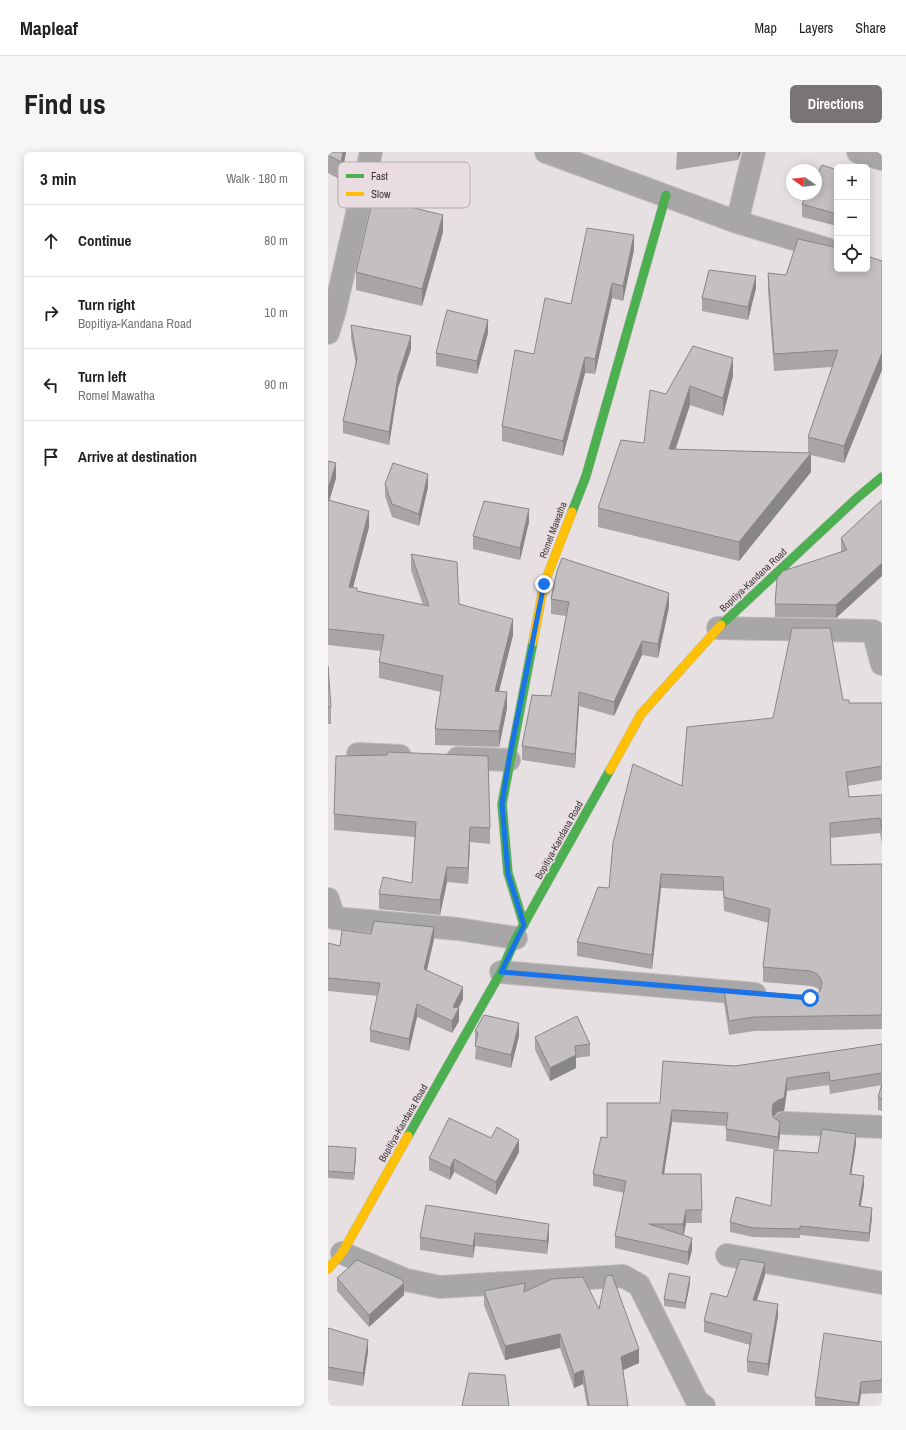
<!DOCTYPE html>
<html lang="en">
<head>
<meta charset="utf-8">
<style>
  :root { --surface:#fff; --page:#f6f6f6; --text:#222; --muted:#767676; --line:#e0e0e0; --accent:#797476 }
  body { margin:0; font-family:"Archivo Narrow",sans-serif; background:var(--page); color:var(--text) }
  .controls { position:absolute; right:12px; top:12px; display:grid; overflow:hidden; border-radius:6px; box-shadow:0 2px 10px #0003 }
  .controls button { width:36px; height:36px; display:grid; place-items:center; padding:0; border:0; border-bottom:1px solid var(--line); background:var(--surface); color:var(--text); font:20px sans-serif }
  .compass { position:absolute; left:458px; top:12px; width:36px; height:36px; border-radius:50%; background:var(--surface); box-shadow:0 2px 10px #0003; rotate:284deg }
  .stop { position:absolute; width:12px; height:12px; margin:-9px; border:3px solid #1a73e8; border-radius:50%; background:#fff }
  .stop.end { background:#1a73e8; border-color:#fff; box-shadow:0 1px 4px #0008 }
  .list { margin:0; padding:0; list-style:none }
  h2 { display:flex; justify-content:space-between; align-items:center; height:52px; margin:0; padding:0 16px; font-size:17px }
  h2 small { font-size:13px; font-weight:400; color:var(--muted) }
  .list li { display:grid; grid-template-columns:26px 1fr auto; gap:12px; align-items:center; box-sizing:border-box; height:72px; padding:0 16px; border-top:1px solid var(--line) }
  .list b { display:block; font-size:15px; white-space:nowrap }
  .list p { margin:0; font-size:13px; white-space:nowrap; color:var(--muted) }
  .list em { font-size:13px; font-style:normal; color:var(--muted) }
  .icon { flex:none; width:22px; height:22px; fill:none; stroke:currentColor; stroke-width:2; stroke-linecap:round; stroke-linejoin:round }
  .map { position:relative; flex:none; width:554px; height:1254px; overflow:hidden; border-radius:6px }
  header { display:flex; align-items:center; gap:24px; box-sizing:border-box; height:56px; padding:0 20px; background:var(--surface); border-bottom:1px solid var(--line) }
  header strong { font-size:19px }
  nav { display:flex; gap:22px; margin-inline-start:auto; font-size:14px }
  .intro { display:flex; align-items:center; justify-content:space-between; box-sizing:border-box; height:96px; padding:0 24px }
  h1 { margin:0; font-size:28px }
  .button { padding:10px 18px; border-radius:6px; background:var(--accent); color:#fff; font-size:14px; font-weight:700 }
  main { display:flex; gap:24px; padding:0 24px }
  aside { flex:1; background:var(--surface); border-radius:6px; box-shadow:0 2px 10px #0003 }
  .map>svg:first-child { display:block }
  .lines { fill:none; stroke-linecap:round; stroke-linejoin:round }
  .street-casing { stroke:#c0bcbd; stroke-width:24 }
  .fast-casing { stroke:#c0bcbd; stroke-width:10 }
  .slow-casing { stroke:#c0bcbd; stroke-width:10 }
  .street { stroke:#a8a6a6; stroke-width:22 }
  .fast { stroke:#4caf50; stroke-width:9 }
  .slow { stroke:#ffc107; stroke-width:9 }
  .wall { fill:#a9a5a6 }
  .shaded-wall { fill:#898687 }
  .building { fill:#c4c0c1; stroke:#898687 }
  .route { stroke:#1a73e8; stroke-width:5 }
  .labels { text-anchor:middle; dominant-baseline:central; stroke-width:3; stroke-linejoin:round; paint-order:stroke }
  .street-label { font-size:10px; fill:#3f3a3c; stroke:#e9dde1 }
  .key { fill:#e9dde1; stroke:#b6acb0; stroke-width:1 }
  .key-label { font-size:11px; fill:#3f3a3c }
</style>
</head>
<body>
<header>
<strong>Mapleaf</strong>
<nav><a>Map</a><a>Layers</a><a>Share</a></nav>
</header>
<div class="intro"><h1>Find us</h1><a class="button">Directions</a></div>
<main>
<aside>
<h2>3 min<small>Walk · 180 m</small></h2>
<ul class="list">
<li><svg class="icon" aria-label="ahead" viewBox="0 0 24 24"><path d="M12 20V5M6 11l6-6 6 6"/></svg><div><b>Continue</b></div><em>80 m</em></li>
<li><svg class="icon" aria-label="right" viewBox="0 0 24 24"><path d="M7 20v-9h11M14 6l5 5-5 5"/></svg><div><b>Turn right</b><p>Bopitiya-Kandana Road</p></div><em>10 m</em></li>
<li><svg class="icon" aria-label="left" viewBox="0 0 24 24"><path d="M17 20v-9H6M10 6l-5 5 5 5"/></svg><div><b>Turn left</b><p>Romel Mawatha</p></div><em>90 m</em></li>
<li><svg class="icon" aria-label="arrive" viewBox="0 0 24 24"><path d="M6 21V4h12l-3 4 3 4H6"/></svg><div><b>Arrive at destination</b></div></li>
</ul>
</aside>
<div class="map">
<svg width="554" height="1254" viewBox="0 0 554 1254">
  <rect width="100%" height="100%" fill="#e6e0e2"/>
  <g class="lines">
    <g class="street-casing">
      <path id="street" d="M218 0 409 70 509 100
        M530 0 554 7
        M409 70 426 0
        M0 181 7 158 43 0
        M390 476 545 479 554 512
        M30 602 72 604
        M130 606 181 608
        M0 747 6 766 130 777 188 786
        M173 820 427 842
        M456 971 554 975
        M14 1101 78 1128 112 1135 295 1124 311 1133 369 1249 376 1254
        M399 1103 554 1131"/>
    </g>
    <g class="fast-casing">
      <path id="fast" d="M244 360 258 324 338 43
        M393 473 529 346 554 325
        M196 773 180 721 174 652 205 490
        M80 984 173 820 188 786 282 618"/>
    </g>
    <g class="slow-casing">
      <path id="slow" d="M205 490 216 432 244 360
        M282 618 313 562 393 473
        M0 1117 14 1101 80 984"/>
    </g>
    <use href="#street" class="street"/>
    <use href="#fast" class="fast"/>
    <use href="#slow" class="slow"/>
  </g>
  <path class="wall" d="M0 0H18L13 28 0 21Z
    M349 0H413L410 8 348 18Z
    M509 18V74L474 65V52Z
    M115 80 94 154 28 138V120Z
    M306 98 295 149 284 146 267 222 257 221 235 304 174 289V274L243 152Z
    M554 109V218L516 311 483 303V320L411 409 270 375V356L316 291 338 242 365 194 405 224 395 264 362 253 348 297 480 301V285L504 215 446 219 440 138V121L458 123Z
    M428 136 420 168 374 159V146Z
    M23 173 83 197 70 236 61 293 15 281V269L28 213 23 186Z
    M160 181 149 222 108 214V201Z
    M0 309 8 326 1 349 41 375 25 435 29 439 95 453 83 418V402L131 452 185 483 171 539 179 556 171 595 107 593V577L113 540 51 526V510L53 499 0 493Z
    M57 332 100 335 91 374 64 365 57 344Z
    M554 348V424L508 466 447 465V452L513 400V386Z
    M201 370 192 408 145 397V384Z
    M223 447 341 455 330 506 314 503 286 564 251 554 247 616 194 608V594L223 544 238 464 223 462Z
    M0 514 3 555V572H0Z
    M515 548 521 551H554V628L520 634 521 645 554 643V692L552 681 502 686 503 713 554 712V877L426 879 401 883 396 851V837L481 844 487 843 492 839 489 836 483 834 435 830V815L441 771 396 759 395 739 333 736 324 817 249 804V790L281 736 354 634 445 566Z
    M6 662 162 676V692L142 690 140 732 119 730 112 763 51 757V742L84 731 87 685 6 678Z
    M43 782 106 787 99 818 135 847 130 856 131 869 124 881 89 865 81 899 42 890V878L50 844 0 839V791L12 794Z
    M147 879 191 884 183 916 147 907 148 892H147Z
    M207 885 262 892V904L248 906V916L222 929 207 898Z
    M554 892V959L550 958V945L554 933 502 942 501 933 459 939 456 959 450 960 445 965 452 983 450 998 398 989V974L344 970 336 1022H373L374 1071H358L356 1083 364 1098 360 1113 287 1096V1084L296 1041 265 1034V1022L279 986 332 951 407 914Z
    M528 992 523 1022 536 1033 533 1054 544 1065 541 1090 472 1083V1086L425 1085 402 1080V1070L443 1054 490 1001Z
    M0 994 28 1003 26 1028 0 1026Z
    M191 1000 168 1043 126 1020 122 1028 101 1018V1006Z
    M98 1053 221 1085 219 1102 147 1094 145 1106 92 1098V1085Z
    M437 1123 429 1149 450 1164 440 1224 419 1220V1209L422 1193 376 1180V1169L399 1145Z
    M9 1126 76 1143 41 1175 9 1139Z
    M362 1131 357 1157 336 1154V1147Z
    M156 1139 197 1140 271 1157 311 1211 295 1218 300 1254H259L255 1232 246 1236 232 1196 177 1208 156 1153Z
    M0 1176 40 1200 35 1234 0 1228Z
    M554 1190V1241L533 1242 531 1254H487V1245Z"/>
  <path class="shaded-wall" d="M15 0H18L13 28V10Z
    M410 0H413L410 8Z
    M115 63V80L94 154V137Z
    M306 83V98L295 149V134Z
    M428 124V136L420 168V155Z
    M284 131V146L267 222V207Z
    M160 168V181L149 222V209Z
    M83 184V197L70 236 61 293V280L70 224Z
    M554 201V218L516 311V294Z
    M257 205V221L235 304V289Z
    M405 206V224L395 264V246Z
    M362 234V253L341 315V297Z
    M483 301V320L411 409V390Z
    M8 311V326L0 353V337Z
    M100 322V335L91 374V362Z
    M201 357V370L192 408V396Z
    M41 359V375L21 451V435Z
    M554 411V424L508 466V453Z
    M341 441V455L330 506V492Z
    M185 467V483L167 555V539Z
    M314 489V503L286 564V550Z
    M179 540V556L171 595V579Z
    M251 540V554L247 616V602Z
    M142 675V690L140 732V716Z
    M119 715V730L112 763V748Z
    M333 722V736L324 817V803Z
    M106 775V787L96 830V817Z
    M135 835V847L128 861 131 856V869L124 881V869L125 855Z
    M89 852V865L81 899V887Z
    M191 871V884L183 916V903Z
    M248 903V916L222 929V916Z
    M459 926V939L456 959 450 960 445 965 444 958 445 952Z
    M344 958V970L334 1035V1022Z
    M452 970V983L450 998V985Z
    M528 982V992L522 1031V1022Z
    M191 988V1000L168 1043V1030Z
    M28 996V1003L26 1028V1021Z
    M126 1007V1020L122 1028V1016Z
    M536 1024V1033L531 1064V1054Z
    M544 1056V1065L541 1090V1081Z
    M358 1058V1071L355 1085V1072Z
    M221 1072V1085L219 1102V1089Z
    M147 1081V1094L145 1106V1094Z
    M364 1086V1098L360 1113V1100Z
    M437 1111V1123L425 1159V1148Z
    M362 1125V1131L357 1157V1151Z
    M76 1131V1143L41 1175V1163Z
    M450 1152V1164L440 1224V1212Z
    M232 1182V1196L177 1208V1194Z
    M40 1188V1200L35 1234V1221Z
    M311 1197V1211L293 1219V1205Z
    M255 1218V1232L246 1236V1222Z
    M533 1230V1242L531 1254H530Z"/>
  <path class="building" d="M0 0H15L13 10 0 3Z
    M494 13 509 18V62L474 52 479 42H488V25Z
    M45 46 115 63 94 137 28 120Z
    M259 76 306 83 295 134 284 131 267 207 257 205 235 289 174 274 187 198 206 202 217 146 243 152Z
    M470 87 506 95H509V117H539V104L554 109V201L516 294 480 285 510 198 446 202 440 121 458 123Z
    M381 118 428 124 420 155 374 146Z
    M119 158 160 168 149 209 108 201Z
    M23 173 83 184 70 224 61 280 15 269 29 207Z
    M365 194 405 206 395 246 362 234 341 297 483 301 411 390 270 356 293 288 316 291 322 238 338 242Z
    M0 309 8 311 0 337Z
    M65 311 100 322 91 362 64 352 57 332Z
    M0 348 41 359 21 435 29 436V439L101 454 83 402 129 410 131 452 185 467 167 539 179 540 171 579 107 577 115 524 51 510 56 483 0 477Z
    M554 348V411L508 453 447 452 449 426 455 419 519 398 513 386Z
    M156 349 201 357 192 396 145 384Z
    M234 406 341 441 330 492 314 489 286 550 251 540 247 602 194 594 204 543 223 544 241 450 223 447 229 419Z
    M464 476H502L515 548H521V551H554V614L518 620 521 645 554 643V678L552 666 502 671 503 713 554 712V863L426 865 401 869 396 837 481 844 487 843 492 839 494 832 493 827 489 822 483 819 435 815 442 757 396 745 395 725 333 722 324 803 249 790 270 735 281 736 285 691 305 612 354 634 359 575 445 566Z
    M0 514 3 555H0Z
    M60 600 160 604 162 676 142 675 140 716 119 715 112 748 51 742 55 725 84 731 88 670 6 662 8 604 59 603Z
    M46 769 106 775 96 817 135 835 125 855 131 856 124 869 89 852 81 887 42 878 52 831 0 826V791L12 794 14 778 43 782Z
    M156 863 191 871 183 903 147 894 150 881 147 879Z
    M249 864 262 892 247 894 248 903 222 916 207 885Z
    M554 892V921L502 929 501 920 459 926 456 946 450 948 445 952 444 958 445 965 452 970 450 985 398 977 400 961 344 958 334 1022H373L374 1058H358L355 1072H321L364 1086 360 1100 287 1084 298 1029 265 1022 273 985 279 986V951H332L335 909 407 914Z
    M554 932V947L550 945Z
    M121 966 163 986 169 975 191 988 168 1030 126 1007 122 1016 101 1006Z
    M494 977 528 982 522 1022 536 1024 531 1054 544 1056 541 1081 472 1074V1077L425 1076 402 1070 408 1045 443 1054 446 998 490 1001Z
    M0 994 28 996 26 1021 0 1019Z
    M98 1053 221 1072 219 1089 147 1081 145 1094 92 1085Z
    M412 1107 437 1111 425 1148 450 1152 440 1212 419 1209 424 1182 376 1169 383 1141 399 1145Z
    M29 1108 73 1127 76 1131 41 1163 9 1126Z
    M341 1121 362 1125 357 1151 336 1147Z
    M284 1123 311 1197 293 1205 300 1254H261L255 1218 246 1222 232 1182 177 1194 156 1139 197 1131 196 1140 224 1127 255 1125 271 1157 278 1124Z
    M0 1176 40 1188 35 1221 0 1215Z
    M496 1181 554 1190V1228L533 1230 530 1251 487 1245Z
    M141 1221 177 1223 181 1254H134Z"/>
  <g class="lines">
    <path class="route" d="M216 432 181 608 174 652 180 722 196 773 173 820 482 846"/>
  </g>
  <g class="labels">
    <g class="street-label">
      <text transform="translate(225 378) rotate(-69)">Romel Mawatha</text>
      <text transform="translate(425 428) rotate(-43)">Bopitiya-Kandana Road</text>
      <text transform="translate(231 688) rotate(-61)">Bopitiya-Kandana Road</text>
      <text transform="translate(75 971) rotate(-60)">Bopitiya-Kandana Road</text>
    </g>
  </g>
  <rect x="10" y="10" width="132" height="46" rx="6" class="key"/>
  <rect x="18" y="22" width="18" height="4" fill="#4caf50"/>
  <rect x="18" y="40" width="18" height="4" fill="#ffc107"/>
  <g class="key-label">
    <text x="43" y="28">Fast</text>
    <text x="43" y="46">Slow</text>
  </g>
</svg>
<div class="controls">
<button>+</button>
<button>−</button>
<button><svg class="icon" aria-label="locate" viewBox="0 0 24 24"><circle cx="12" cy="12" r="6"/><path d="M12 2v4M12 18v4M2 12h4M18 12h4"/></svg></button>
</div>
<svg class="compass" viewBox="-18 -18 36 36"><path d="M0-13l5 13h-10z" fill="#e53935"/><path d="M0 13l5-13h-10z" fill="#767676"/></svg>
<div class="stop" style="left:482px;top:846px"></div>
<div class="stop end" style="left:216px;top:432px"></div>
</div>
</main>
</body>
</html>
